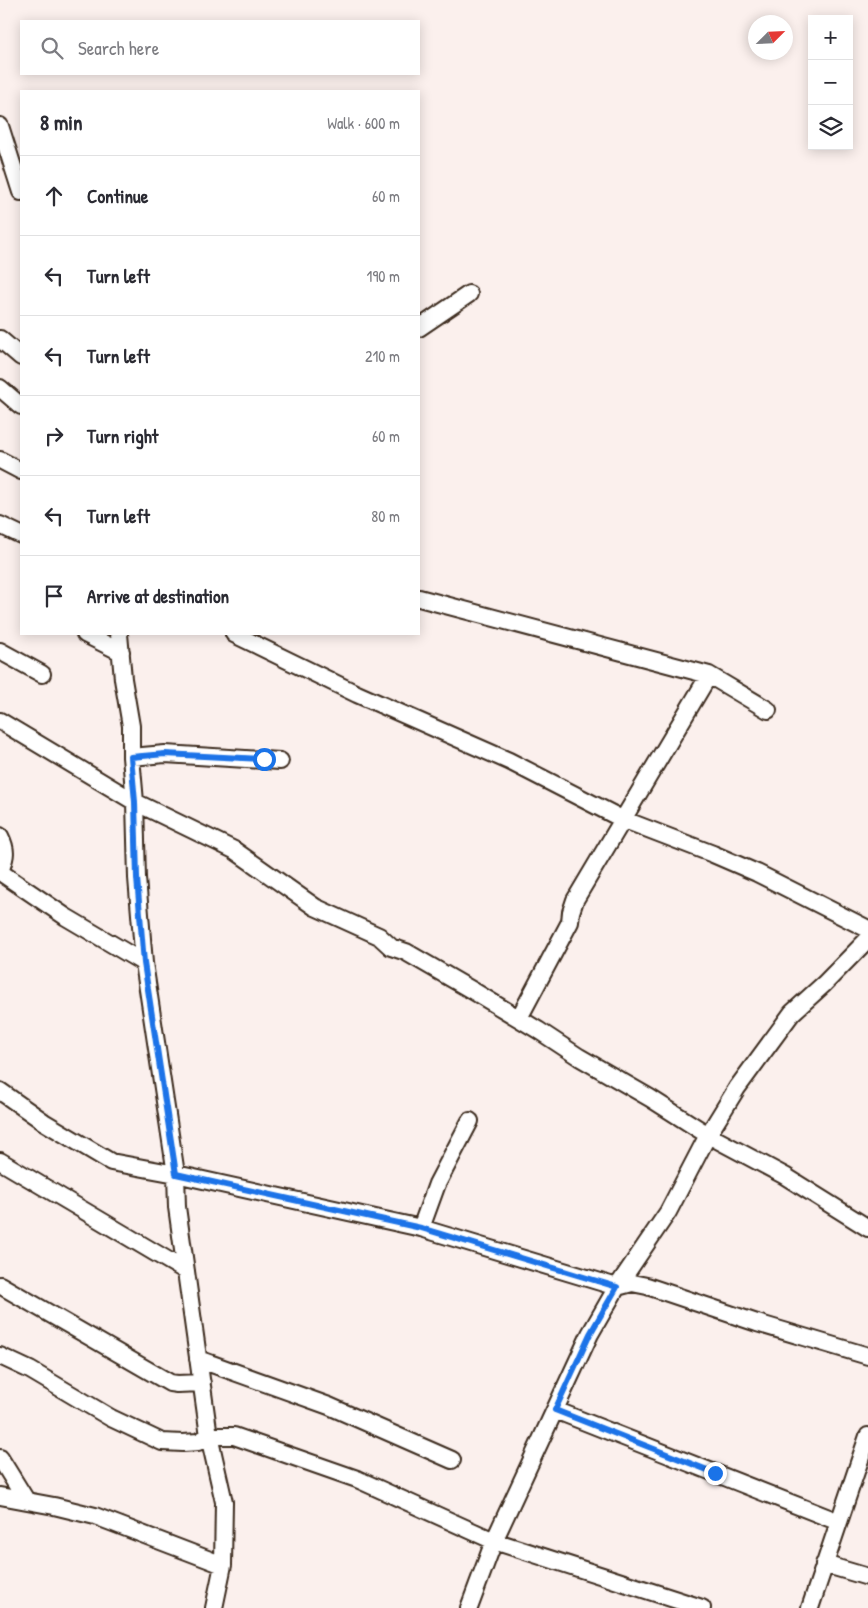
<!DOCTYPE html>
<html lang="en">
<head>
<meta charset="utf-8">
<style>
  :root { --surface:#fff; --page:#f7f7f7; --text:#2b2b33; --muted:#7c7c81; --line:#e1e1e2 }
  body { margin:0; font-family:"Patrick Hand",sans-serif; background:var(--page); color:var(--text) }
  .controls { position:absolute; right:15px; top:15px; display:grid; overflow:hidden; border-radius:0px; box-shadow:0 2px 12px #0003 }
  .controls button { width:45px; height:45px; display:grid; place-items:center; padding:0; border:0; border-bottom:1px solid var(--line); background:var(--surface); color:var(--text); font:25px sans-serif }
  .compass { position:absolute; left:748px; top:15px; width:45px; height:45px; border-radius:50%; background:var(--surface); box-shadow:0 2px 12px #0003; rotate:66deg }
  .stop { position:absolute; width:15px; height:15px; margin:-11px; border:4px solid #1a73e8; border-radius:50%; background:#fff }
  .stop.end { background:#1a73e8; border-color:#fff; box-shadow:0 1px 5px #0008 }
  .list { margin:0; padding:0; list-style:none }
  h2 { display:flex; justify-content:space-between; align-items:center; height:65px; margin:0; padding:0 20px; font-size:21px }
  h2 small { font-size:16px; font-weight:400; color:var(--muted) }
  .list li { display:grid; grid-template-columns:32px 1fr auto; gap:15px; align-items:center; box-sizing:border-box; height:80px; padding:0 20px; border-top:1px solid var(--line) }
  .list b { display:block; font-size:19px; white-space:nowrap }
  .list em { font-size:16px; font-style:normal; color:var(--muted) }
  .icon { flex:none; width:28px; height:28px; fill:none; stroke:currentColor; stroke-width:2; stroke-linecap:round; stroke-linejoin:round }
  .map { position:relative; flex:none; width:868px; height:1608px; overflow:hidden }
  .search { position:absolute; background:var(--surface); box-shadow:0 2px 12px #0003; left:20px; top:20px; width:400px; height:55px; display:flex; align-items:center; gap:12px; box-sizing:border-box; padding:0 18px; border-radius:0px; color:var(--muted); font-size:19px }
  .panel { position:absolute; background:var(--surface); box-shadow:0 2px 12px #0003; left:20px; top:90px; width:400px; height:545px; border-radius:0px }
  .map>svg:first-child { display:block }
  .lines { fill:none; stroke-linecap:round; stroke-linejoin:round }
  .minor-casing { stroke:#3b2a1e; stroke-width:20 }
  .minor { stroke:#fff; stroke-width:16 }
  .route { stroke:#1a73e8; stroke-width:6 }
</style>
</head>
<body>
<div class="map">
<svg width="868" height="1608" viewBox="0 0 868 1608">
  <rect width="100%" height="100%" fill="#fbf0ed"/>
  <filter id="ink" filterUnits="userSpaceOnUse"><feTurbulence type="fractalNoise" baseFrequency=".02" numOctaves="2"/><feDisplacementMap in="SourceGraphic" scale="10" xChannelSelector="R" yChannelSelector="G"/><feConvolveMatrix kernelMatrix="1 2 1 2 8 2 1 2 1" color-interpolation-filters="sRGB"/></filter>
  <g filter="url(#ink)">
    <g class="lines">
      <g class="minor-casing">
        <path id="minor" d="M0 126 21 192
          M419 328 469 294
          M0 339 21 357
          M0 388 21 406
          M0 460 21 471
          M0 525 21 535
          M419 598 709 675 768 710
          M85 634 121 652
          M119 634 123 679 131 726V757L135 802 137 878 144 963 176 1174 177 1207 209 1436 224 1502 223 1565 214 1608
          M234 634 357 694 509 761 622 819 713 854 757 873 868 929
          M0 651 42 674
          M0 721 135 802 234 850 315 907 379 936 391 947 406 952 475 992 538 1030 579 1057 650 1098 708 1135 785 1176 868 1228
          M131 757 165 754 280 761
          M0 836C8 852 5 857 0 872
          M0 872 66 917 144 963
          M519 1018 570 922 571 912 575 900 709 675
          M0 1091 44 1122 111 1162 176 1174 421 1228 617 1287 632 1283 647 1286 757 1323 868 1356
          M0 1161 186 1271
          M421 1228 437 1184 470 1121
          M0 1285 170 1383 177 1384 202 1383
          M0 1356 30 1370 111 1418 162 1442 183 1443 198 1442 209 1436H234L357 1479 494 1541 702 1608
          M198 1359 329 1406 452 1460
          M555 1410 839 1522
          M0 1458 26 1500
          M0 1496 54 1506 95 1516 223 1565
          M824 1564 868 1577
          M469 1608 494 1541 590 1334 617 1287 668 1212 708 1135 737 1088 792 1013 824 984 868 939
          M810 1608 868 1436"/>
      </g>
      <use href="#minor" class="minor"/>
    </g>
  </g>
  <g class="lines" filter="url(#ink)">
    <path class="route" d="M264 759 165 754 131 757 135 802 137 878 144 963 176 1174 421 1228 617 1287 590 1334 555 1410 715 1473"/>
  </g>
</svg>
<div class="controls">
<button>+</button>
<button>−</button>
<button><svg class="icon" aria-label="layers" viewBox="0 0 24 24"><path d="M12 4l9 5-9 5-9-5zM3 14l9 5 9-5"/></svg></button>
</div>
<svg class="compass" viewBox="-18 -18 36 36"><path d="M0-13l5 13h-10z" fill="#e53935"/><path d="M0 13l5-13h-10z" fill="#7c7c81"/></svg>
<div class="stop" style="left:264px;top:759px"></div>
<div class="stop end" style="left:715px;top:1473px"></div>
<div class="search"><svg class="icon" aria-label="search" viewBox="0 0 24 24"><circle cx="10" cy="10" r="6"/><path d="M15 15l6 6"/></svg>Search here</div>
<section class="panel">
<h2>8 min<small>Walk · 600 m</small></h2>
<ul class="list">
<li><svg class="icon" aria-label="ahead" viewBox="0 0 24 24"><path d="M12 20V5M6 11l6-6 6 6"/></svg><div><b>Continue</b></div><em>60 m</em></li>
<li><svg class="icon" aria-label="left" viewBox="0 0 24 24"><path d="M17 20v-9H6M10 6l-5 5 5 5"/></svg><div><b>Turn left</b></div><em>190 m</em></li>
<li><svg class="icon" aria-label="left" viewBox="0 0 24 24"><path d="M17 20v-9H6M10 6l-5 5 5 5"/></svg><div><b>Turn left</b></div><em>210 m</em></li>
<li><svg class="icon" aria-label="right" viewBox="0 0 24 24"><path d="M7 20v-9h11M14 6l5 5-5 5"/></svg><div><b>Turn right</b></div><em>60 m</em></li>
<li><svg class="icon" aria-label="left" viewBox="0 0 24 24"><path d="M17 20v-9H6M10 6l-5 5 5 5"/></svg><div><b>Turn left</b></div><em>80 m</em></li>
<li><svg class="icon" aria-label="arrive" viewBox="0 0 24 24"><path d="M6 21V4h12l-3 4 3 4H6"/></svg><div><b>Arrive at destination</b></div></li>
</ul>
</section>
</div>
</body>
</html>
